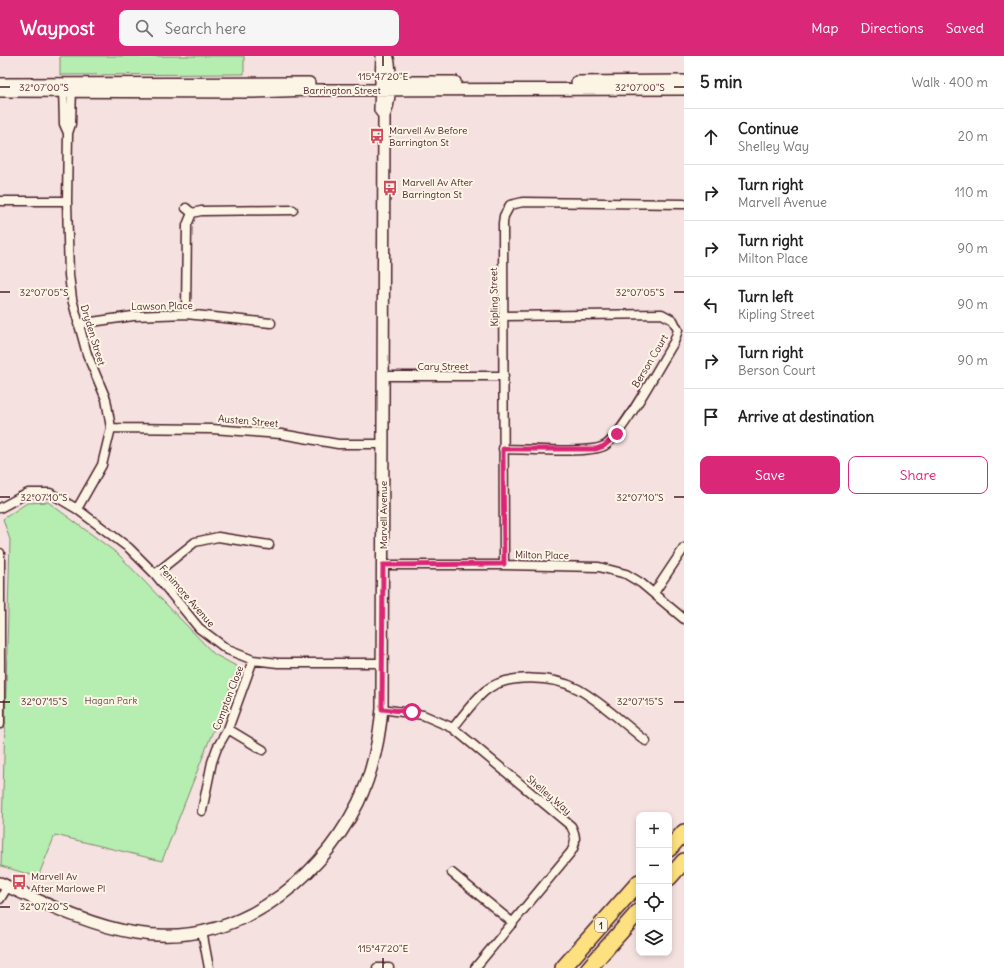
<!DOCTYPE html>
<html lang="en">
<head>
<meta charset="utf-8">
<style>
  :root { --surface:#fff; --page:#f6f6f6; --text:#222; --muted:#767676; --line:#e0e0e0; --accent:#db2777 }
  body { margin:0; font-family:Delius,sans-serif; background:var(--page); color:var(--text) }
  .controls { position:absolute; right:12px; bottom:12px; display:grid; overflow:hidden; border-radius:8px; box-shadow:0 2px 6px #0003 }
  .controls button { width:36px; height:36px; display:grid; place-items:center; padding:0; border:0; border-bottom:1px solid var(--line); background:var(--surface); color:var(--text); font:20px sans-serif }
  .stop { position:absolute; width:12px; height:12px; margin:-9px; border:3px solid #db2777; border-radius:50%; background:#fff }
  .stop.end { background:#db2777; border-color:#fff; box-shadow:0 1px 4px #0008 }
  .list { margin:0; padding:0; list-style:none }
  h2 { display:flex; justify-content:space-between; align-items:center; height:52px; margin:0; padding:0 16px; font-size:17px }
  h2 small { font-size:13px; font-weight:400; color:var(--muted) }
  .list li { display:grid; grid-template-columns:26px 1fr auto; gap:12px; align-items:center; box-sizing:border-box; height:56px; padding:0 16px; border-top:1px solid var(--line) }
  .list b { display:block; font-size:15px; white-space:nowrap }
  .list p { margin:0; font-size:13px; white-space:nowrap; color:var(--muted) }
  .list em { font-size:13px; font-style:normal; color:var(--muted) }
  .actions { display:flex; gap:8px; padding:12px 16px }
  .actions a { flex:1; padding:9px 0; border:1px solid var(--accent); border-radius:8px; text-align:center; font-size:14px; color:var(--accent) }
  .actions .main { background:var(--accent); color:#fff }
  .icon { flex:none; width:22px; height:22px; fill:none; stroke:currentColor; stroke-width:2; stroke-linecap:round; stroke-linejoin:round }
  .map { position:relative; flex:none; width:684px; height:912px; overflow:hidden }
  header { display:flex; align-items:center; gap:24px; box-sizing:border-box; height:56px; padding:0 20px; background:var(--accent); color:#fff }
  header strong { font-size:19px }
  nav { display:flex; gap:22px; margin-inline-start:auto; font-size:14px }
  .search { width:280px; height:36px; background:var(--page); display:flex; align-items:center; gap:10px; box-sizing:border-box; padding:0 14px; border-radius:8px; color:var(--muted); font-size:15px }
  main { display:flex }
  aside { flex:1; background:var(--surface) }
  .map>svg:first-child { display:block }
  .green { fill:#b6edb0; stroke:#80866e }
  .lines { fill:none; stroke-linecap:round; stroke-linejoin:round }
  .street-casing { stroke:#4a1f2b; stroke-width:11 }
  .secondary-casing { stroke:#4a1f2b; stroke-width:14 }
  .highway-casing { stroke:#4a1f2b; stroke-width:18 }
  .street { stroke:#fcf5e5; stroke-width:8 }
  .secondary { stroke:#fcf5e5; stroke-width:11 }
  .highway { stroke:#fde080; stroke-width:15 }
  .route { stroke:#db2777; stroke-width:5 }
  .ticks { fill:none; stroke:#4a1f2b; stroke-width:1.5 }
  .labels { text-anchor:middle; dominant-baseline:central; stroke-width:4; stroke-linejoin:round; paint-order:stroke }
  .shield { fill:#fcf5e5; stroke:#7f5f63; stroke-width:1 }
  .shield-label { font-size:9px; font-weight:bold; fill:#4a1f2b }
  .street-label { font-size:10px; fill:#4a1f2b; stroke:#fcf5e5 }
  .poi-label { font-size:10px; fill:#4a1f2b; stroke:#fcf5e5; text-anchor:start }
  .park-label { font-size:10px; fill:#65524c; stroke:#fcf5e5 }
  .ticks-label { font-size:10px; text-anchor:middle; fill:#4a1f2b; stroke:#fcf5e5; stroke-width:4; stroke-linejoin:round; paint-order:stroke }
</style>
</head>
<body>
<header>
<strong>Waypost</strong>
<div class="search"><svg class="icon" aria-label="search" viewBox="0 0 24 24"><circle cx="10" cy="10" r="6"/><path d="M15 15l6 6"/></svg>Search here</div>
<nav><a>Map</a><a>Directions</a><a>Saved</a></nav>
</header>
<main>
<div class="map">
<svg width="684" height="912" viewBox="0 0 684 912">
  <rect width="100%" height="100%" fill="#f5e2e0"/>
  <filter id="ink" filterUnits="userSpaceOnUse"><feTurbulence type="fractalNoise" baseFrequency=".025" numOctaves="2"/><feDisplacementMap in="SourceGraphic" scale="8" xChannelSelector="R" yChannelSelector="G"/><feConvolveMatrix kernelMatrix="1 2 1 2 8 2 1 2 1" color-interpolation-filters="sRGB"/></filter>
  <g filter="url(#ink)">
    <path class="green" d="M60 0H244V18L60 19Z
      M48 446 118 498 214 598 238 611 162 805 55 779 38 821 1 810 10 484 3 463 27 447Z"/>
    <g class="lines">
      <g class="street-casing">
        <path id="street" d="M72 30 71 68 68 77 67 145 69 219 72 243 87 298 106 343 111 372 102 409 77 453
          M63 31 64 68 68 77
          M0 145H67
          M186 152 192 157
          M186 258 187 169 192 157 201 155 293 154
          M78 268 133 260 186 258 271 267
          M383 320H504
          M111 372 212 373 281 378 338 388H383
          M503 393C524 393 589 398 604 390 621 382 662 305 674 286L678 274 673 264 662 258 504 260
          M0 452 28 437H50L77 453 129 492 155 518 199 572 228 594 253 604 278 607H383
          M0 497V668
          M383 509H504L599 511 626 518 641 527 684 563
          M504 509 503 167 504 160 510 149 523 146 684 148
          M155 518 195 486 218 481 269 489
          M654 537 684 492
          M382 653 423 659 453 672 571 770C576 779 577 787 571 796L475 912
          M453 672C463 660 473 645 485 635 507 617 554 620 578 633 603 647 624 668 646 685
          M228 673 263 694
          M202 755 212 706 217 692 228 673 253 604
          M452 817 513 867
          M0 843 8 830
          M202 875 209 912
          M377 912H389"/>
      </g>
      <g class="secondary-casing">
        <path id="secondary" d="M382 0 380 54 384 59
          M383 26H455
          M577 26 684 25
          M0 28 309 27
          M0 35 253 36 310 34 684 33
          M0 827C42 846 90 870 136 877 232 892 316 830 358 747 372 718 379 685 382 653L384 59C390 50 392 10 387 0"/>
      </g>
      <g class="highway-casing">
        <path id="highway" d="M669 793 684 776
          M669 822 684 805
          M563 912 639 826
          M589 912 639 855"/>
      </g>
      <use href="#street" class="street"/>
      <use href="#secondary" class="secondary"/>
      <use href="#highway" class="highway"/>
    </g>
  </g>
  <g class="lines" filter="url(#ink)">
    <path class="route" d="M412 656 382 653 383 509 504 508 503 393H596L604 390 617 378"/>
  </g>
  <path class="ticks" d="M383 0V10M0 31H10M674 31H684M0 236H10M674 236H684M0 441H10M674 441H684M0 646H10M674 646H684M0 851H10M383 902V912"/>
  <defs>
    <g id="bus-bare" transform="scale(1.2)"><path d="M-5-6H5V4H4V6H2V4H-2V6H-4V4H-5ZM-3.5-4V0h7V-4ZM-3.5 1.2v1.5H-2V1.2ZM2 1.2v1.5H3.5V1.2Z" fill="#d1495b" stroke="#fcf5e5" stroke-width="2.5" paint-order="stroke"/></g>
  </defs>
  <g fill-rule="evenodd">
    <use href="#bus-bare" x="377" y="80"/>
    <use href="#bus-bare" x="390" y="132"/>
    <use href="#bus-bare" x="19" y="826"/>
  </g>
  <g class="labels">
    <rect class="shield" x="595" y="862" width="12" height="14" rx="3"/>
    <g class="shield-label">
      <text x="601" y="869">1</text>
    </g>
    <g class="street-label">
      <text x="342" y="34">Barrington Street</text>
      <text transform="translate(494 241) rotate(-91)">Kipling Street</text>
      <text transform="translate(162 250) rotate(-1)">Lawson Place</text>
      <text transform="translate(93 279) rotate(73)">Dryden Street</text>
      <text transform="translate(650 305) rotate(-59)">Berson Court</text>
      <text x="443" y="310">Cary Street</text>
      <text transform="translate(248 365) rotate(5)">Austen Street</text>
      <text transform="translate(383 459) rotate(-90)">Marvell Avenue</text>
      <text transform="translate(542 499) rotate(1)">Milton Place</text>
      <text transform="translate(187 540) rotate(49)">Fenimore Avenue</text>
      <text transform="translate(228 642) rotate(-69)">Compton Close</text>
      <text transform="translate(549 739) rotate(40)">Shelley Way</text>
    </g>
    <g class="poi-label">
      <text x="389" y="74">Marvell Av Before<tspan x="389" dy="12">Barrington St</tspan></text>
      <text x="402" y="126">Marvell Av After<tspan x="402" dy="12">Barrington St</tspan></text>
      <text x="31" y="820">Marvell Av<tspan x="31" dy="12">After Marlowe Pl</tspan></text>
    </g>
    <g class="park-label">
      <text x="111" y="644">Hagan Park</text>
    </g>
  </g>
  <g class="ticks-label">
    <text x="383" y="24">115°47'20"E</text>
    <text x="44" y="35">32°07'00"S</text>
    <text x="640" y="35">32°07'00"S</text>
    <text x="44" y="240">32°07'05"S</text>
    <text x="640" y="240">32°07'05"S</text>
    <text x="44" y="445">32°07'10"S</text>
    <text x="640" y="445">32°07'10"S</text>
    <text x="44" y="649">32°07'15"S</text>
    <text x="640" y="649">32°07'15"S</text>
    <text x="44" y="854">32°07'20"S</text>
    <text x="383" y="896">115°47'20"E</text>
  </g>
</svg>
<div class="controls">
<button>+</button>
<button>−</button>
<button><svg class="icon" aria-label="locate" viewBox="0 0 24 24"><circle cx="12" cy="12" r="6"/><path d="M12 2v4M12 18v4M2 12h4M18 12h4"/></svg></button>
<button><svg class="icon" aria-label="layers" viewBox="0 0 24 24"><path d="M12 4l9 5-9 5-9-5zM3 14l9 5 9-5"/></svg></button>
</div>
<div class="stop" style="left:412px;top:656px"></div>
<div class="stop end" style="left:617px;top:378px"></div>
</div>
<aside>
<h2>5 min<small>Walk · 400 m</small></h2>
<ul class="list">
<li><svg class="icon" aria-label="ahead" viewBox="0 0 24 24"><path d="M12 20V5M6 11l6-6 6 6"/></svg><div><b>Continue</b><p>Shelley Way</p></div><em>20 m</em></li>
<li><svg class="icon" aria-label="right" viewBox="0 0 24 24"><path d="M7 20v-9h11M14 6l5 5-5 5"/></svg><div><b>Turn right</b><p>Marvell Avenue</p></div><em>110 m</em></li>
<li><svg class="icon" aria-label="right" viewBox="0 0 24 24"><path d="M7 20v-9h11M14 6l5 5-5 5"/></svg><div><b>Turn right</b><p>Milton Place</p></div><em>90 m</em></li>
<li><svg class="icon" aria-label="left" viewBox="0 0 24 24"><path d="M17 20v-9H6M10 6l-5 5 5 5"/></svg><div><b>Turn left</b><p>Kipling Street</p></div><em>90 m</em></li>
<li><svg class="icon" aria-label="right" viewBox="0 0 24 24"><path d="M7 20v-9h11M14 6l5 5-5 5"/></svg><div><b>Turn right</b><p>Berson Court</p></div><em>90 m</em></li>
<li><svg class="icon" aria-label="arrive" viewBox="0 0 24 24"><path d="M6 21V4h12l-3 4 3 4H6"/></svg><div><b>Arrive at destination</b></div></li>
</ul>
<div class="actions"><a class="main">Save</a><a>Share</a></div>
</aside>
</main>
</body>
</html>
